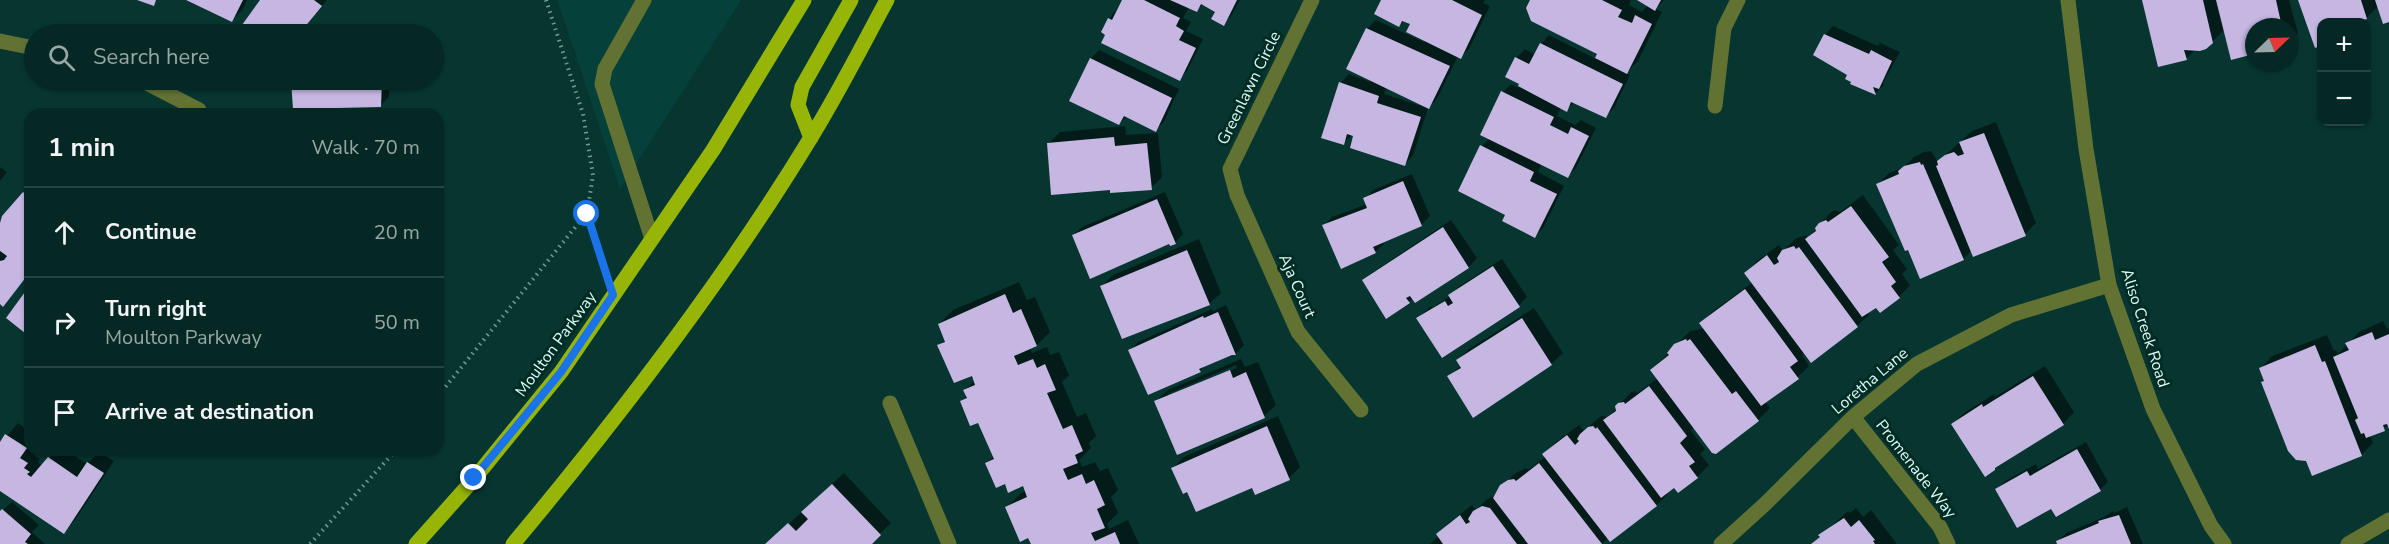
<!DOCTYPE html>
<html lang="en">
<head>
<meta charset="utf-8">
<style>
  :root { --surface:#052824; --page:#133431; --text:#f1f3f6; --muted:#97a6a6; --line:#264441 }
  body { margin:0; font-family:"Nunito Sans",sans-serif; background:var(--page); color:var(--text) }
  .controls { position:absolute; right:18px; top:18px; display:grid; overflow:hidden; border-radius:12px; box-shadow:0 2px 4px #0004 }
  .controls button { width:54px; height:54px; display:grid; place-items:center; padding:0; border:0; border-bottom:2px solid var(--line); background:var(--surface); color:var(--text); font:30px sans-serif }
  .compass { position:absolute; left:2245px; top:18px; width:54px; height:54px; border-radius:50%; background:var(--surface); box-shadow:0 2px 4px #0004; rotate:67deg }
  .stop { position:absolute; width:18px; height:18px; margin:-14px; border:4px solid #1a73e8; border-radius:50%; background:#fff }
  .stop.end { background:#1a73e8; border-color:#fff; box-shadow:0 2px 6px #0008 }
  .list { margin:0; padding:0; list-style:none }
  h2 { display:flex; justify-content:space-between; align-items:center; height:78px; margin:0; padding:0 24px; font-size:26px }
  h2 small { font-size:20px; font-weight:400; color:var(--muted) }
  .list li { display:grid; grid-template-columns:39px 1fr auto; gap:18px; align-items:center; box-sizing:border-box; height:90px; padding:0 24px; border-top:2px solid var(--line) }
  .list b { display:block; font-size:22px; white-space:nowrap }
  .list p { margin:0; font-size:20px; white-space:nowrap; color:var(--muted) }
  .list em { font-size:20px; font-style:normal; color:var(--muted) }
  .icon { flex:none; width:33px; height:33px; fill:none; stroke:currentColor; stroke-width:2; stroke-linecap:round; stroke-linejoin:round }
  .map { position:relative; flex:none; width:2389px; height:544px; overflow:hidden }
  .search { position:absolute; background:var(--surface); box-shadow:0 2px 4px #0004; left:24px; top:24px; width:420px; height:66px; display:flex; align-items:center; gap:15px; box-sizing:border-box; padding:0 21px; border-radius:33px; color:var(--muted); font-size:22px }
  .panel { position:absolute; background:var(--surface); box-shadow:0 2px 4px #0004; left:24px; top:108px; width:420px; height:348px; border-radius:18px }
  .map>svg:first-child { display:block }
  .built { fill:#05413a }
  .shadow { fill:#0007; fill-rule:evenodd }
  .building { fill:#c6b7e2 }
  .lines { fill:none; stroke-linecap:round; stroke-linejoin:round }
  .path { stroke:#749a94; stroke-width:4; stroke-dasharray:1.5 4.5; stroke-linecap:butt }
  .service { stroke:#627232; stroke-width:15 }
  .minor { stroke:#627232; stroke-width:15 }
  .tertiary { stroke:#627232; stroke-width:15 }
  .primary { stroke:#96b506; stroke-width:15 }
  .route { stroke:#1a73e8; stroke-width:8 }
  .labels { text-anchor:middle; dominant-baseline:central; stroke-width:6; stroke-linejoin:round; paint-order:stroke }
  .street-label { font-size:16px; fill:#ddfaf4; stroke:#002c26 }
</style>
</head>
<body>
<div class="map">
<svg width="2389" height="544" viewBox="0 0 2389 544">
  <rect width="100%" height="100%" fill="#073630"/>
  <path class="built" d="M557 0H741L620 189 574 49Z"/>
  <path class="shadow" d="M190 0H247L243 9 232 20Z
    M264 0H327L297 34 286 28 279 34H256L244 24Z
    M1124 0H1240L1231 16 1223 24 1217 11 1203 4 1197 11 1189 7 1183 18 1191 22 1186 31 1203 39 1187 71 1179 79 1103 32 1109 19Z
    M1383 0H1485L1483 3 1490 6 1469 49 1460 57 1458 56 1437 99 1428 108 1413 156 1405 164 1355 135H1352L1343 143 1341 83 1349 74 1370 82 1371 80 1348 69 1368 28 1376 20 1424 42 1425 40 1412 24 1404 20 1399 25ZM1387 87 1425 105 1424 107 1384 94Z
    M1532 0H1631L1629 5 1642 12 1648 5 1639 0H1664L1656 9 1662 12 1638 61 1626 73 1630 75 1614 108 1606 116 1575 102 1566 110 1561 107 1557 116 1575 125 1581 120 1596 128 1576 168 1568 176 1542 163 1538 172 1564 186 1543 228 1534 236 1507 214 1482 146 1490 138 1503 92 1511 84 1519 88 1521 83 1507 76 1517 57 1525 49 1535 55 1541 44 1549 35 1596 59 1598 54Z
    M2143 0H2289L2298 33 2290 41V27H2254V52L2225 29 2212 42 2196 49 2186 59Z
    M2300 0H2389V20L2379 5 2363 22H2322Z
    M1833 26 1878 46 1880 43 1900 52 1883 83 1884 85 1876 93 1849 74 1825 35Z
    M1099 50 1179 89 1164 122 1155 130 1127 116 1119 124 1091 58Z
    M293 80H389V97L381 105 309 108 337 114H297L304 107H294Z
    M1996 122 2036 223 2025 234 1972 250 1963 259 1878 184 1889 173 1904 167 1914 157 1924 152 1931 151 1938 162 1972 131Z
    M1125 126 1126 135 1158 133 1162 177 1151 188H1111L1048 144 1060 132Z
    M0 167 7 172 0 181Z
    M1412 174 1430 216 1421 225 1382 241 1384 244 1375 252 1324 226 1332 217 1367 204 1365 199 1373 190Z
    M30 187V273L3 305 0 302V225Z
    M1165 192 1183 234 1175 243 1073 235 1082 227Z
    M1863 195 1899 245 1893 250 1907 269 1902 274 1910 285 1899 297 1876 306 1867 312 1869 315 1857 326 1805 352 1802 355 1809 366 1798 377 1764 401 1770 408 1758 420 1716 452 1694 427 1691 431 1705 449 1700 454 1709 465 1697 477 1679 491 1675 486 1666 492 1668 494 1657 505 1610 540 1608 538 1602 544H1430L1439 536 1438 534 1449 523 1472 505 1476 510 1486 500 1495 495 1514 474 1526 468 1528 470 1546 456 1544 454 1556 442 1579 425 1584 431 1601 416H1605L1607 418 1631 392 1635 391 1637 393 1658 378 1652 370 1678 343 1690 331 1704 328 1701 324 1712 312 1753 282 1746 273 1757 261 1779 245 1783 251 1795 239 1806 235 1808 238 1830 213 1835 210 1840 212Z
    M1451 220 1477 258 1469 267 1415 301 1413 298 1409 302 1364 280 1373 272Z
    M1199 239 1221 293 1209 304 1102 286 1113 275Z
    M1502 259 1527 297 1519 305 1418 318 1431 306 1432 308 1450 296 1458 287Z
    M1019 282 1027 300 1035 297 1050 332 1037 345 1030 348 1032 353 1047 347 1050 355 1059 352 1069 375 1062 382 1077 417 1086 413 1096 436 1089 443 1091 448 1079 460 1082 467 1095 462 1100 471 1108 468 1118 490 1111 497 1118 513 1107 524 1109 529 1128 520 1139 544H1032L1007 507 1020 494 1026 491 1023 484 1005 482 987 463 994 456 979 421 962 401 967 396 965 390 975 380 972 374 939 346 946 339 939 324 953 310Z
    M1226 305 1244 345 1235 354 1205 365 1200 371 1130 350 1138 342 1212 309 1213 311Z
    M1534 308 1563 353 1551 364 1449 377 1461 365 1457 360 1469 349Z
    M2383 321 2387 329 2389 328V425L2370 435 2373 443 2361 455 2265 380 2261 368 2272 356 2327 335 2334 351 2336 350 2338 354 2359 332Z
    M1241 359 1245 367 1258 362 1276 405 1264 416 1178 453 1156 401 1168 390ZM1236 365 1237 368 1168 397V394Z
    M2045 366 2074 412 2063 424 1994 469 1953 424 1964 413 1994 394 1995 397Z
    M1278 416 1300 467 1289 478 1253 486 1188 490 1173 468 1184 457Z
    M18 423 30 432V450L38 451 35 456 40 459 38 462 42 466 57 450H66L87 464 99 452 114 461 75 520 63 532 0 489V444Z
    M2086 442 2108 482 2100 490 2052 507 1997 489 2005 481 2036 464 2038 469Z
    M844 473 891 523 869 544H767Z
    M12 502 39 525 32 532 45 544H0V513Z
    M2127 507 2143 544H2059L2058 541 2066 533 2104 517 2113 511 2114 513Z
    M1856 508 1863 517 1871 510 1897 544H1812L1848 511 1850 513Z"/>
  <path class="building" d="M137 0H156L154 6Z
    M186 0H243L232 22Z
    M260 0H314L322 6 299 34H292L286 30 282 34H254L242 25Z
    M1122 0H1144L1180 18 1176 26 1184 31 1179 40 1196 48 1180 81 1101 43 1105 35 1101 32 1108 18 1112 20Z
    M1170 0H1237L1224 26 1211 19 1215 12 1201 4 1197 12Z
    M1381 0H1452L1482 15 1461 59 1406 32 1410 24 1402 21 1399 27 1374 14Z
    M1530 0H1602L1622 10 1618 17 1632 23 1635 15 1652 24 1627 74 1595 58 1597 54 1531 21 1526 8Z
    M1637 0H1661L1655 11Z
    M2142 0H2203L2213 43 2206 49 2200 51 2184 50 2187 60 2158 67Z
    M2216 0H2276L2282 27H2254V54L2231 60Z
    M2298 0H2361L2367 19 2364 20 2365 22H2322V45L2315 48Z
    M2375 0H2389V22L2383 24Z
    M1366 28 1450 66 1429 109 1346 69Z
    M1824 34 1869 54 1871 50 1892 61 1879 89 1873 87 1876 95 1850 84 1851 82 1845 79 1847 75 1813 55Z
    M1540 43 1623 84 1606 118 1571 102 1567 112 1518 86 1519 84 1505 77 1515 57 1529 64Z
    M1090 58 1172 98 1156 132 1124 116 1119 125 1069 101Z
    M291 80H382L381 107 293 109Z
    M1339 82 1379 96 1377 103 1421 117 1405 166 1350 148 1353 136 1347 134 1344 145 1321 138Z
    M1501 91 1554 117 1550 125 1568 134 1571 127 1589 136 1568 178 1480 135Z
    M1984 133 2026 236 1973 257 1936 166 1938 165 1937 161 1945 155 1954 152 1958 156 1964 154 1959 142Z
    M1114 137 1115 146 1147 143 1152 190 1110 193V190L1051 195 1047 143Z
    M1480 145 1534 172 1530 181 1557 194 1535 238 1502 221 1505 215 1458 191Z
    M1920 162 1921 165 1923 164 1964 260 1920 279 1908 250 1905 251 1876 184 1899 174 1898 171 1904 166Z
    M1403 181 1422 226 1373 247 1376 253 1341 269 1322 225 1367 208 1363 198Z
    M23 192 30 198V272L3 307 0 304V261L4 260 7 256 0 251V223L2 216Z
    M1157 199 1176 244 1170 246 1169 244 1090 279 1072 235Z
    M1851 206 1889 257 1882 262 1896 282 1891 286 1900 298 1880 313 1876 308 1862 317 1805 239 1816 231 1815 228 1819 223 1826 220 1828 222Z
    M1443 227 1469 268 1415 303 1410 296 1406 298 1410 303 1386 319 1362 280Z
    M1794 246 1796 249 1799 247 1858 327 1811 363 1744 273 1767 255 1774 265 1779 262 1777 258 1782 250Z
    M1187 250 1210 305 1122 339 1100 286Z
    M1493 266 1520 307 1442 358 1416 318 1445 301 1448 306 1453 303 1448 295Z
    M30 285V337L6 318Z
    M1745 289 1798 361 1790 367 1799 379 1761 406 1699 323Z
    M1005 294 1013 313 1021 309 1037 346 1014 356 1018 365 1033 359 1037 368 1045 364 1056 390 1047 393 1063 429 1072 425 1083 451 1075 455 1078 463 1063 469 1068 480 1082 474 1086 484 1094 480 1105 505 1097 509 1105 528 1091 533 1095 541 1115 532 1120 544H1031L1028 538 1020 542 1005 507 1027 497 1023 486 1008 493 1005 484 996 488 985 463 994 459 978 423 970 426 960 401 967 398 963 390 975 385 972 376 954 383 937 345 945 342 938 324Z
    M1218 312 1236 355H1232L1199 369 1201 372 1148 395 1128 350 1203 316 1204 318Z
    M1522 318 1552 365 1473 418 1447 376 1461 368 1456 360Z
    M2372 332 2375 340 2389 334V429L2387 424 2383 425 2385 431 2366 438 2364 433 2361 434 2355 420 2358 418 2333 357 2349 350 2345 343Z
    M1686 339 1687 341 1690 339 1732 394 1736 391 1759 421 1716 454 1712 453 1650 370 1669 355 1667 353 1674 344Z
    M2315 345 2322 362 2325 361 2362 456 2312 476 2306 461 2296 460 2288 451 2261 382 2264 381 2259 368Z
    M1230 370 1233 378 1246 372 1265 418 1177 455 1154 401Z
    M2033 376 2064 425 1995 468V470L1985 477 1951 424 1982 404 1983 407Z
    M1649 386 1687 436 1680 443 1695 462 1689 466 1698 478 1678 493 1674 488 1661 498 1603 420 1616 411 1615 406 1618 403 1624 402 1625 404Z
    M1267 426 1290 480 1255 495 1252 488 1196 512 1187 492 1183 494 1171 468Z
    M1593 426 1596 429 1597 427 1657 506 1610 542 1542 454 1567 435 1575 445 1579 441 1577 439 1580 434 1588 427Z
    M5 434 27 448 20 458 28 463 24 468 30 472 27 474 31 477 48 457 77 477 87 462 104 473 64 534 0 491V442Z
    M2077 449 2101 491 2056 517 2051 509 2017 528 1995 489 2027 471 2030 476Z
    M1539 463 1602 544H1528L1493 498 1500 485 1508 480 1514 479 1516 481Z
    M832 484 881 535 872 544H765L788 523 796 531 808 519 801 512Z
    M1482 506 1490 508 1517 544H1443L1436 534 1460 515 1466 524 1470 522 1468 519 1473 511Z
    M2 509 31 534 25 542 28 544H0V511Z
    M2119 515 2131 544H2057L2056 541 2099 523 2098 521Z
    M1844 518 1851 527 1859 520 1875 540 1873 541 1875 544H1811L1820 537 1818 535Z"/>
  <g class="lines">
    <path class="path" d="M546 0 583 114 593 175 587 214 604 268
      M438 396 586 214
      M310 544 396 450"/>
    <path class="service" d="M644 0 605 69 602 84 652 239
      M890 403 949 544"/>
    <path class="minor" d="M1312 0 1230 169 1237 195 1298 332 1361 410
      M0 41 34 48
      M141 80 199 110
      M1715 106 1724 28 1738 0
      M1853 417 1940 527 1948 544
      M1721 544 1764 505 1853 417 1917 364 2011 315 2109 285
      M2348 544 2389 520"/>
    <path class="tertiary" d="M2068 0 2086 149 2109 285 2153 409 2211 526 2224 544"/>
    <path class="primary" d="M811 138 798 105 802 87 851 0
      M416 544 474 479 561 372 713 150 804 0
      M513 544C620 416 723 282 810 139 838 94 862 46 887 0"/>
  </g>
  <g class="lines">
    <path class="route" d="M474 478 561 372 613 295 587 214"/>
  </g>
  <g class="labels">
    <g class="street-label">
      <text transform="translate(1249 88) rotate(-64)">Greenlawn Circle</text>
      <text transform="translate(1297 286) rotate(66)">Aja Court</text>
      <text transform="translate(2145 328) rotate(72)">Aliso Creek Road</text>
      <text transform="translate(556 344) rotate(-54)">Moulton Parkway</text>
      <text transform="translate(1870 381) rotate(-40)">Loretha Lane</text>
      <text transform="translate(1916 469) rotate(52)">Promenade Way</text>
    </g>
  </g>
</svg>
<div class="controls">
<button>+</button>
<button>−</button>
</div>
<svg class="compass" viewBox="-18 -18 36 36"><path d="M0-13l5 13h-10z" fill="#e53935"/><path d="M0 13l5-13h-10z" fill="#97a6a6"/></svg>
<div class="stop" style="left:587px;top:214px"></div>
<div class="stop end" style="left:474px;top:478px"></div>
<div class="search"><svg class="icon" aria-label="search" viewBox="0 0 24 24"><circle cx="10" cy="10" r="6"/><path d="M15 15l6 6"/></svg>Search here</div>
<section class="panel">
<h2>1 min<small>Walk · 70 m</small></h2>
<ul class="list">
<li><svg class="icon" aria-label="ahead" viewBox="0 0 24 24"><path d="M12 20V5M6 11l6-6 6 6"/></svg><div><b>Continue</b></div><em>20 m</em></li>
<li><svg class="icon" aria-label="right" viewBox="0 0 24 24"><path d="M7 20v-9h11M14 6l5 5-5 5"/></svg><div><b>Turn right</b><p>Moulton Parkway</p></div><em>50 m</em></li>
<li><svg class="icon" aria-label="arrive" viewBox="0 0 24 24"><path d="M6 21V4h12l-3 4 3 4H6"/></svg><div><b>Arrive at destination</b></div></li>
</ul>
</section>
</div>
</body>
</html>
